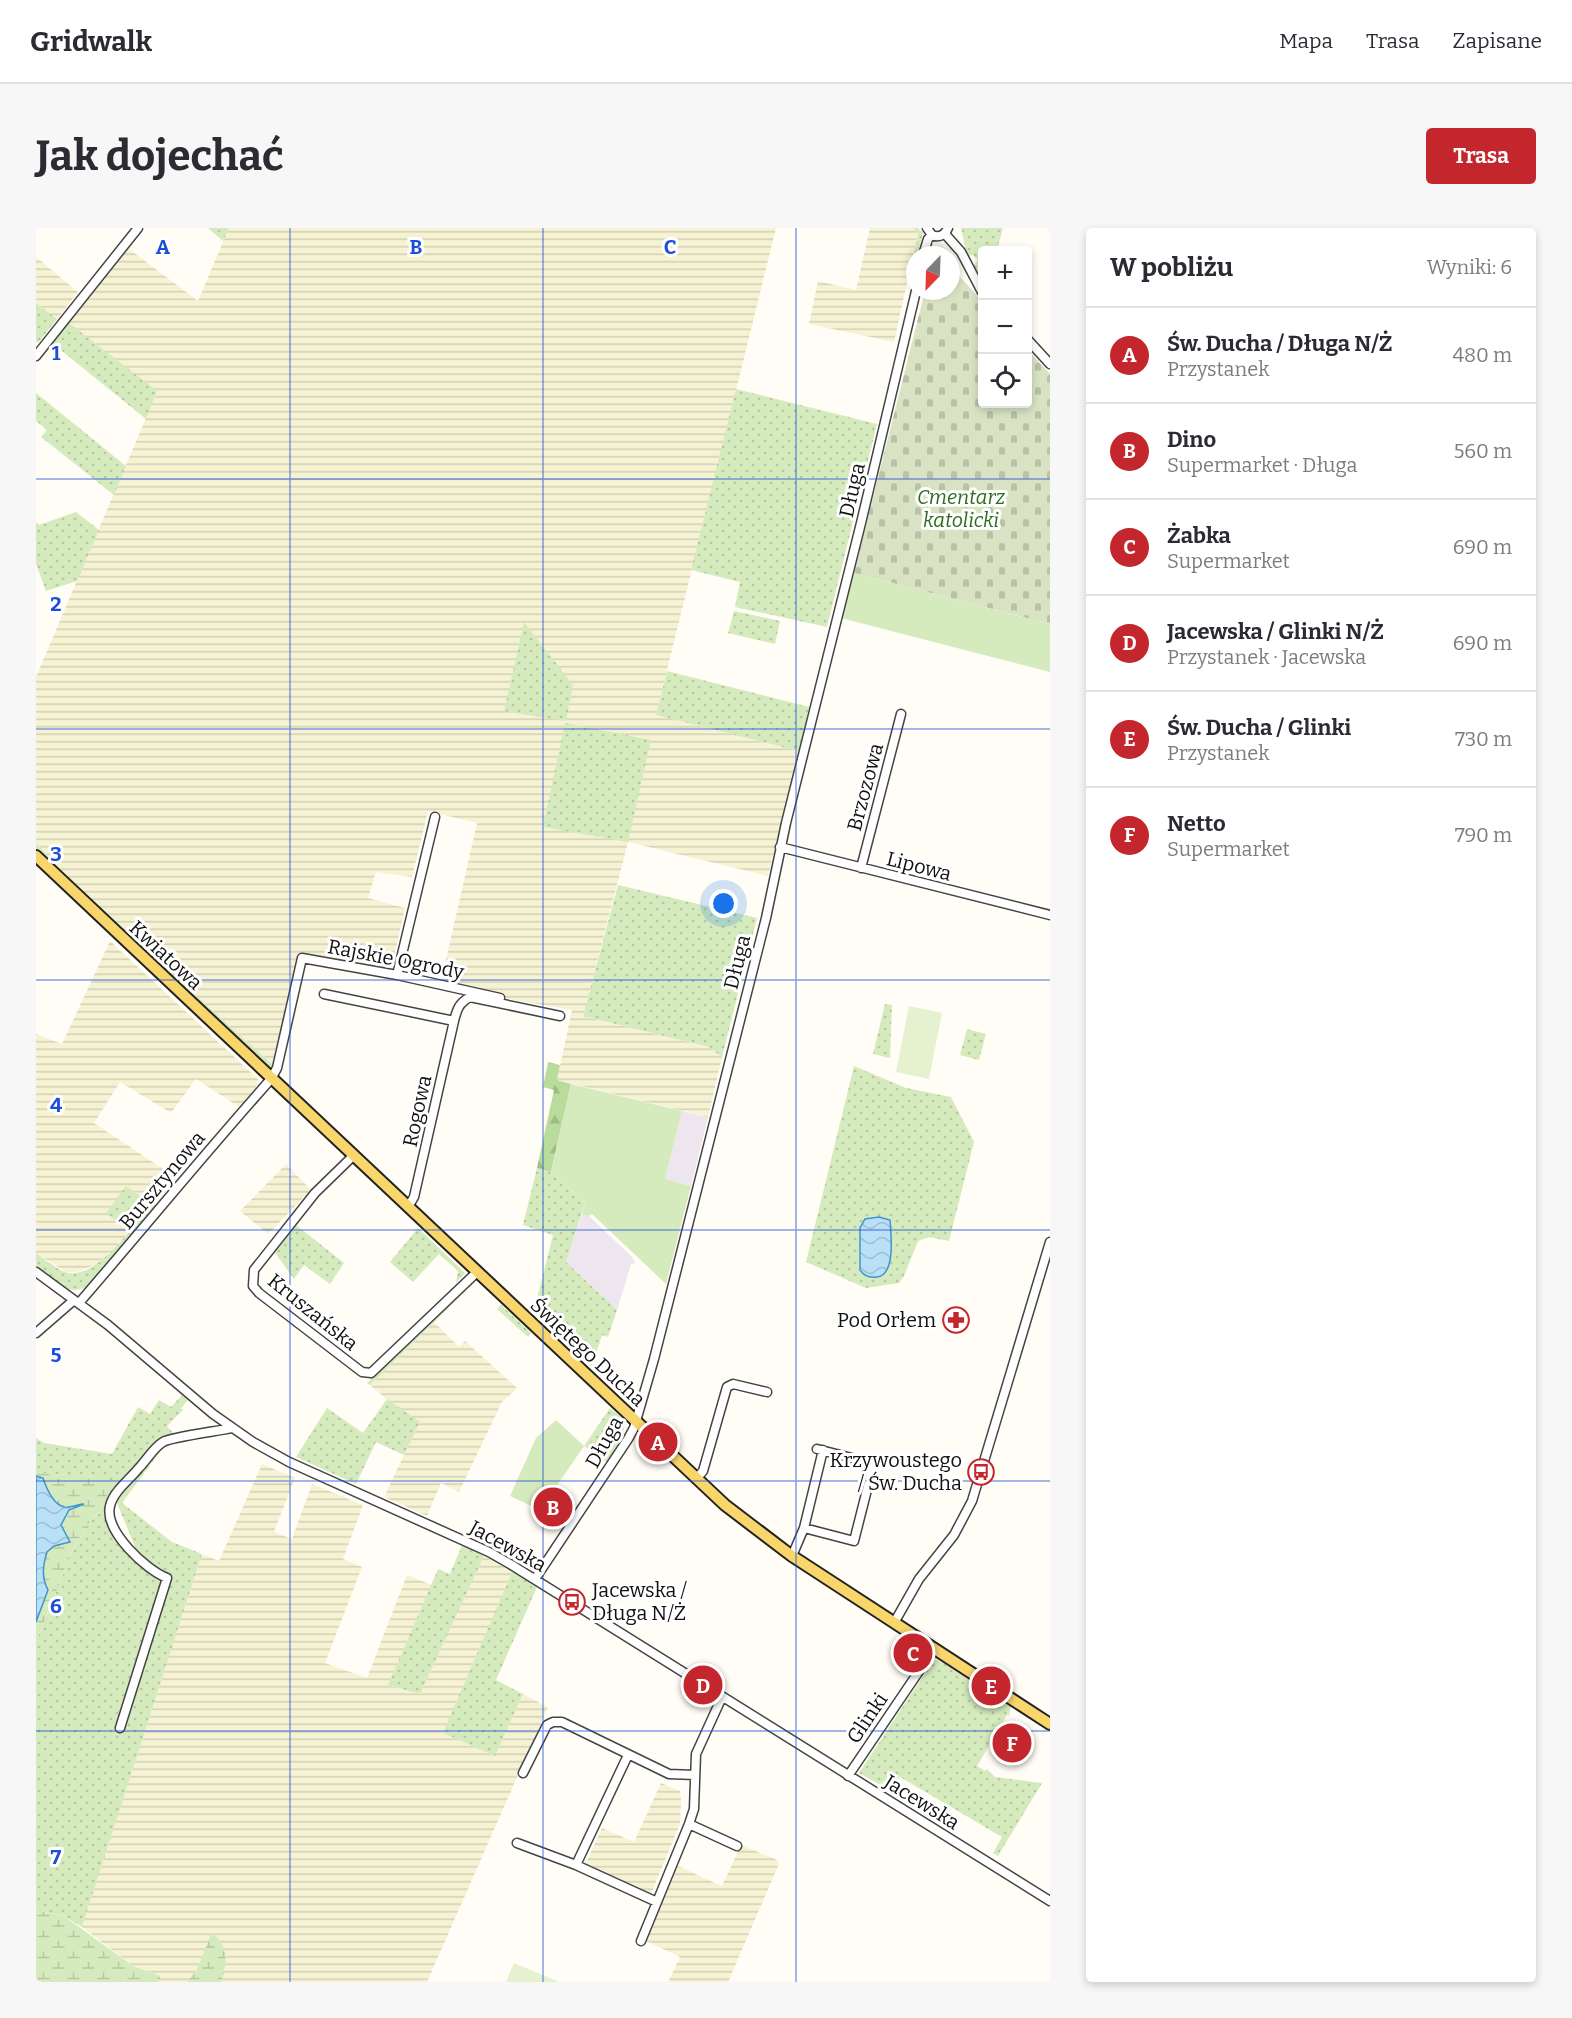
<!DOCTYPE html>
<html lang="pl">
<head>
<meta charset="utf-8">
<style>
  :root { --surface:#fff; --page:#f7f7f7; --text:#2b2b33; --muted:#7c7c81; --line:#e1e1e2; --accent:#c4262e }
  body { margin:0; font-family:Bitter,serif; background:var(--page); color:var(--text) }
  .controls { position:absolute; right:18px; top:18px; display:grid; overflow:hidden; border-radius:6px; box-shadow:0 3px 9px #0003 }
  .controls button { width:54px; height:54px; display:grid; place-items:center; padding:0; border:0; border-bottom:2px solid var(--line); background:var(--surface); color:var(--text); font:30px sans-serif }
  .compass { position:absolute; left:870px; top:18px; width:54px; height:54px; border-radius:50%; background:var(--surface); box-shadow:0 3px 9px #0003; rotate:203deg }
  .you { position:absolute; left:688px; top:676px; width:21px; height:21px; margin:-15px; border:4px solid #fff; border-radius:50%; background:#1a73e8; box-shadow:0 0 0 9px #1a73e833 }
  .badge { display:grid; place-items:center; width:39px; height:39px; border-radius:50%; background:var(--accent); color:#fff; font-size:20px; font-weight:700 }
  .pin { position:absolute; translate:-50% -50%; border:3px solid #fff; box-shadow:0 2px 6px #0006 }
  .list { margin:0; padding:0; list-style:none }
  h2 { display:flex; justify-content:space-between; align-items:center; height:78px; margin:0; padding:0 24px; font-size:26px }
  h2 small { font-size:20px; font-weight:400; color:var(--muted) }
  .list li { display:grid; grid-template-columns:39px 1fr auto; gap:18px; align-items:center; box-sizing:border-box; height:96px; padding:0 24px; border-top:2px solid var(--line) }
  .list b { display:block; font-size:22px; white-space:nowrap }
  .list p { margin:0; font-size:20px; white-space:nowrap; color:var(--muted) }
  .list em { font-size:20px; font-style:normal; color:var(--muted) }
  .icon { flex:none; width:33px; height:33px; fill:none; stroke:currentColor; stroke-width:2; stroke-linecap:round; stroke-linejoin:round }
  .map { position:relative; flex:none; width:1014px; height:1754px; overflow:hidden; border-radius:6px }
  header { display:flex; align-items:center; gap:36px; box-sizing:border-box; height:84px; padding:0 30px; background:var(--surface); border-bottom:2px solid var(--line) }
  header strong { font-size:28px }
  nav { display:flex; gap:33px; margin-inline-start:auto; font-size:21px }
  .intro { display:flex; align-items:center; justify-content:space-between; box-sizing:border-box; height:144px; padding:0 36px }
  h1 { margin:0; font-size:42px }
  .button { padding:15px 27px; border-radius:6px; background:var(--accent); color:#fff; font-size:21px; font-weight:700 }
  main { display:flex; gap:36px; padding:0 36px }
  aside { flex:1; background:var(--surface); border-radius:6px; box-shadow:0 3px 9px #0003 }
  .map>svg:first-child { display:block }
  .industrial { fill:#eee6ef }
  .farmland { fill:url(#farmland-rules) }
  .grass { fill:url(#grass-dots) }
  .forest { fill:url(#forest-firs) }
  .wetland { fill:url(#wetland-marsh) }
  .cemetery { fill:url(#cemetery-stones) }
  .garden { fill:#d5ebbd }
  .pitch { fill:#e6f2cf }
  .water { fill:url(#water-waves); stroke:#3f96cf; stroke-width:1.5 }
  .lines { fill:none; stroke-linecap:round; stroke-linejoin:round }
  .minor-casing { stroke:#444; stroke-width:11 }
  .major-casing { stroke:#222; stroke-width:14 }
  .minor { stroke:#fff; stroke-width:8 }
  .major { stroke:#f9d66b; stroke-width:10 }
  .grid { fill:none; stroke:#1d4ed8; stroke-width:1.5; stroke-opacity:0.55 }
  .labels { text-anchor:middle; dominant-baseline:central; stroke-width:6; stroke-linejoin:round; paint-order:stroke }
  .street-label { font-size:20px; fill:#111; stroke:#fff }
  .park-label { font-size:20px; font-style:italic; fill:#2f6b1f; stroke:#fff }
  .poi-label { font-size:20px; fill:#111; stroke:#fff; text-anchor:end }
  .grid-label { font-size:20px; text-anchor:middle; font-weight:bold; fill:#1d4ed8; stroke:#fff; stroke-width:6; stroke-linejoin:round; paint-order:stroke }
</style>
</head>
<body>
<header>
<strong>Gridwalk</strong>
<nav><a>Mapa</a><a>Trasa</a><a>Zapisane</a></nav>
</header>
<div class="intro"><h1>Jak dojechać</h1><a class="button">Trasa</a></div>
<main>
<div class="map">
<svg width="1014" height="1754" viewBox="0 0 1014 1754">
  <defs>
    <pattern id="farmland-rules" width="6" height="5" patternUnits="userSpaceOnUse" patternTransform="scale(1.5)"><rect width="6" height="5" fill="#f6f3d4"/><path d="M0 2.5h6" fill="none" stroke="#d2cfb5"/></pattern>
    <pattern id="grass-dots" width="8" height="8" patternUnits="userSpaceOnUse" patternTransform="scale(1.5)"><rect width="8" height="8" fill="#d5ebbd"/><path d="M2 2h.1M6 6h.1" fill="none" stroke="#b6c8a1" stroke-width="1.8" stroke-linecap="round"/></pattern>
    <pattern id="forest-firs" width="22" height="20" patternUnits="userSpaceOnUse" patternTransform="scale(1.5)"><rect width="22" height="20" fill="#b9dc9c"/><path d="M5 1l3.5 6h-7zM16 11l3.5 6h-7z" fill="#9ebc85"/></pattern>
    <pattern id="wetland-marsh" width="20" height="14" patternUnits="userSpaceOnUse" patternTransform="scale(1.5)"><rect width="20" height="14" fill="#d5ebbd"/><path d="M1 5h8M5 5V1M11 12h8M15 12V8" fill="none" stroke="#b6c8a1"/></pattern>
    <pattern id="cemetery-stones" width="16" height="16" patternUnits="userSpaceOnUse" patternTransform="scale(1.5)"><rect width="16" height="16" fill="#d9e3c4"/><path d="M2 7V4a2 2 0 0 1 4 0v3zM10 15v-3a2 2 0 0 1 4 0v3z" fill="#b9c2a7"/></pattern>
    <pattern id="water-waves" width="16" height="10" patternUnits="userSpaceOnUse" patternTransform="scale(1.5)"><rect width="16" height="10" fill="#b9e0f7"/><path d="M0 5q4-4 8 0t8 0" fill="none" stroke="#9ebfd3"/></pattern>
  </defs>
  <rect width="100%" height="100%" fill="#fffdf5"/>
  <path class="industrial" d="M646 883 672 889 655 958 629 951Z
    M546 986 553 988 596 1029 599 1035 595 1036 581 1082 530 1034Z"/>
  <path class="farmland" d="M193 0H740L620 487 763 523 732 648 592 614 547 788 673 819 686 829 672 889 521 852 536 782 468 770 405 754 441 595 392 583 376 649 340 644 332 670 369 680 356 737 346 743 264 726 239 839 170 778 77 692 24 641 0 615V449L121 164 33 95 92 20 162 73Z
    M834 0H878L882 4 858 114 773 96 782 53 820 62Z
    M0 29 42 64 21 91 0 75Z
    M74 713 222 851 221 855 219 861 203 879 160 851 135 885 84 854 58 895 141 950 119 976 90 958 95 1003 63 1035 41 1044H30L0 1025V806L26 816Z
    M250 936 275 962 232 1006 204 983Z
    M398 1094 423 1119 429 1113 481 1160 466 1174 423 1264 405 1255 391 1288 348 1269 384 1194 361 1180 334 1157Z
    M226 1236 259 1250 238 1304 256 1311 276 1256 327 1277 307 1331 326 1339 289 1435 331 1450 371 1347 396 1357 352 1457 384 1466 448 1328 476 1344 408 1505 459 1528 487 1466 512 1479 391 1754H185L190 1730 176 1705 160 1743 151 1754H123L125 1748 97 1738 46 1699 166 1326 183 1333Z
    M625 1555 644 1563 645 1574 644 1596 614 1668 550 1635 566 1600 598 1614Z
    M705 1617 741 1632 743 1636 692 1754H632L644 1729 610 1713 642 1638 686 1658Z"/>
  <path class="grass" d="M172 0H193L187 13Z
    M878 0H882L887 5 881 27H879L878 39 875 37 882 5Z
    M925 0H967L961 22H946V56L936 39 942 32 937 27 931 28Z
    M0 75 21 91 2 115 0 113Z
    M33 95 121 163 110 191 16 115Z
    M700 161 841 196 791 399 699 379 704 354 655 342Z
    M0 165 90 238 78 267 5 209 11 202 0 193Z
    M40 284 63 302 41 353 10 363 0 336V294L3 297Z
    M698 383 744 393 739 416 692 405Z
    M488 394 537 457 530 493 468 483Z
    M631 443 773 479 763 523 620 487Z
    M529 495 615 512 592 614 507 599Z
    M0 615 24 641 77 692H71L0 622Z
    M582 657 721 690 686 829 673 819 547 788Z
    M83 698 239 839 237 842 231 841 84 704Z
    M849 776 856 777 854 830 837 826Z
    M931 801 950 806 943 832 924 827Z
    M818 838 870 860 915 869 938 914 913 1013 893 1009 882 1013 868 1048 863 1055 830 1060 770 1034Z
    M501 940 515 944 549 975 530 1034 581 1082 572 1109 566 1107 556 1139 498 1083 517 1007 487 997Z
    M90 958 122 979 55 1056C33 1072 18 1052 0 1039V1025C9 1031 22 1043 33 1045 56 1048 81 1018 94 1003L70 985Z
    M260 997 308 1035 294 1056 268 1037 258 1051 239 1025Z
    M382 1000 429 1045 420 1055 422 1043 403 1026 377 1054 354 1034Z
    M438 1051 440 1053 334 1157 331 1155Z
    M465 1077 495 1105 492 1109 461 1081Z
    M146 1167 152 1172 145 1180 147 1182 131 1198 138 1206 127 1212 75 1270 74 1298 112 1334 100 1321 79 1270 128 1216 129 1217 86 1275 136 1314 166 1326 46 1699 28 1688 0 1682V1414L38 1319 56 1290 63 1285 64 1249 0 1245V1210L8 1215 76 1226 102 1179 114 1186 123 1172 135 1179Z
    M351 1171 384 1194 368 1227 340 1214 320 1256 260 1229 291 1180 327 1205Z
    M574 1180C578 1184 586 1188 588 1194 591 1203 577 1226 572 1235L548 1218Z
    M426 1317 448 1328 384 1466 352 1457 402 1341 414 1346Z
    M476 1344 501 1359 460 1452 487 1466 459 1528 407 1505Z
    M901 1432C929 1445 946 1465 975 1476L973 1488 971 1487 941 1538 949 1543 951 1541 959 1549 1006 1555 962 1628 957 1625 966 1609 864 1549 855 1563 823 1545 897 1433Z"/>
  <path class="forest" d="M512 834 524 837 521 852 535 856 515 944 501 940 518 862 507 859Z"/>
  <path class="wetland" d="M0 1245 64 1249 74 1256 68 1280 56 1290 38 1319 0 1414V1394L12 1362C5 1349 7 1337 11 1324L18 1318 34 1314 25 1297 33 1282 47 1276C42 1277 33 1280 27 1278 17 1275 10 1260 7 1250L0 1248Z
    M0 1682 28 1688 97 1738 125 1748 123 1754H0Z
    M176 1704C193 1720 192 1733 185 1754H151L160 1743Z"/>
  <path class="cemetery" d="M915 39 946 73V176H992V122L1014 146V396L818 345 889 63H915Z"/>
  <path class="garden" d="M818 345 1014 396V444L805 390Z
    M535 856 646 883 629 951 655 958 630 1056 556 986 553 988 546 986 549 975 515 944Z
    M520 1192 548 1218 504 1282 474 1268 500 1210Z"/>
  <path class="pitch" d="M873 778 906 785 893 851 860 844Z
    M478 1735 523 1754H470Z"/>
  <path class="water" d="M843 989 854 992C855 1006 860 1047 841 1049 834 1050 828 1048 824 1042V1000L829 991Z
    M0 1248 7 1250C10 1259 17 1276 28 1279 34 1280 43 1276 48 1276L33 1282 25 1297 34 1314 18 1318 11 1324C7 1337 5 1349 12 1362L0 1394Z"/>
  <g class="lines">
    <g class="minor-casing">
      <path id="minor" d="M891 0 896 7C903 10 909 7 912 0
        M909 6 925 24 946 64
        M887 27 892 11 896 7
        M992 112 1014 136
        M0 128 102 0
        M744 619 1014 687
        M825 640 865 486
        M361 747 399 589
        M288 766 418 793 378 969 372 979
        M418 793C421 781 423 775 434 769L524 788
        M317 928 279 965 218 1042 217 1058 223 1065 326 1144 335 1145 441 1044
        M0 1044 72 1097 177 1186 217 1214 253 1234 453 1324 474 1336 1014 1673
        M43 1075C107 1001 170 924 235 851L241 840 266 730 361 747 464 770
        M0 1105 38 1072
        M660 1251 667 1243 691 1159 697 1156 731 1164
        M768 1300 818 1313 837 1238 835 1235 781 1221
        M756 1328 768 1300 787 1222
        M499 1351 592 1211 598 1200 618 1131 730 690 750 595 825 295 880 63
        M858 1395 883 1351 918 1307 936 1273 1014 1014
        M84 1500 131 1350C110 1342 68 1303 74 1278 77 1264 93 1252 102 1241 110 1233 118 1219 127 1214 135 1209 183 1203 196 1200
        M592 1527 540 1637 621 1674
        M487 1545 511 1497 517 1494H526L633 1546 659 1547
        M812 1548 898 1421
        M653 1596 701 1618
        M481 1615 540 1637
        M605 1713 653 1596 658 1581 660 1526 686 1469"/>
    </g>
    <g class="major-casing">
      <path id="major" d="M0 628 689 1277 756 1328 1014 1496"/>
    </g>
    <use href="#minor" class="minor"/>
    <use href="#major" class="major"/>
  </g>
  <path class="grid" d="M254 0V1754M507 0V1754M760 0V1754M0 251H1014M0 501H1014M0 752H1014M0 1002H1014M0 1253H1014M0 1503H1014"/>
  <defs>
    <g id="pharmacy-ring" transform="scale(1.35)"><circle r="9.5" fill="#fff" stroke="#c4262e" stroke-width="1.5"/><path d="M-2-6h4v4h4v4h-4v4h-4v-4h-4v-4h4Z" fill="#c4262e"/></g>
    <g id="bus-ring" transform="scale(1.35)"><circle r="9.5" fill="#fff" stroke="#c4262e" stroke-width="1.5"/><path d="M-5-6H5V4H4V6H2V4H-2V6H-4V4H-5ZM-3.5-4V0h7V-4ZM-3.5 1.2v1.5H-2V1.2ZM2 1.2v1.5H3.5V1.2Z" fill="#c4262e"/></g>
  </defs>
  <g fill-rule="evenodd">
    <use href="#pharmacy-ring" x="920" y="1092"/>
    <use href="#bus-ring" x="945" y="1244"/>
    <use href="#bus-ring" x="536" y="1374"/>
  </g>
  <g class="labels">
    <g class="street-label">
      <text transform="translate(816 262) rotate(-77)">Długa</text>
      <text transform="translate(829 559) rotate(-75)">Brzozowa</text>
      <text transform="translate(883 638) rotate(14)">Lipowa</text>
      <text transform="translate(130 727) rotate(43)">Kwiatowa</text>
      <text transform="translate(360 731) rotate(11)">Rajskie Ogrody</text>
      <text transform="translate(701 734) rotate(-76)">Długa</text>
      <text transform="translate(381 883) rotate(-78)">Rogowa</text>
      <text transform="translate(126 952) rotate(-50)">Bursztynowa</text>
      <text transform="translate(277 1084) rotate(39)">Kruszańska</text>
      <text transform="translate(552 1124) rotate(43)">Świętego Ducha</text>
      <text transform="translate(568 1214) rotate(-61)">Długa</text>
      <text transform="translate(472 1318) rotate(29)">Jacewska</text>
      <text transform="translate(831 1490) rotate(-56)">Glinki</text>
      <text transform="translate(886 1574) rotate(32)">Jacewska</text>
    </g>
    <g class="park-label">
      <text x="925" y="269">Cmentarz<tspan x="925" dy="23">katolicki</tspan></text>
    </g>
    <g class="poi-label">
      <text x="900" y="1092">Pod Orłem</text>
      <text x="926" y="1232">Krzywoustego<tspan x="926" dy="23">/ Św. Ducha</tspan></text>
      <text x="556" y="1362" text-anchor="start">Jacewska /<tspan x="556" dy="23">Długa N/Ż</tspan></text>
    </g>
  </g>
  <g class="grid-label">
    <text x="127" y="26">A</text>
    <text x="380" y="26">B</text>
    <text x="634" y="26">C</text>
    <text x="20" y="132">1</text>
    <text x="20" y="383">2</text>
    <text x="20" y="633">3</text>
    <text x="20" y="884">4</text>
    <text x="20" y="1134">5</text>
    <text x="20" y="1385">6</text>
    <text x="20" y="1636">7</text>
  </g>
</svg>
<div class="controls">
<button>+</button>
<button>−</button>
<button><svg class="icon" aria-label="locate" viewBox="0 0 24 24"><circle cx="12" cy="12" r="6"/><path d="M12 2v4M12 18v4M2 12h4M18 12h4"/></svg></button>
</div>
<svg class="compass" viewBox="-18 -18 36 36"><path d="M0-13l5 13h-10z" fill="#e53935"/><path d="M0 13l5-13h-10z" fill="#7c7c81"/></svg>
<div class="you"></div>
<div class="pin badge" style="left:622px;top:1214px">A</div>
<div class="pin badge" style="left:517px;top:1279px">B</div>
<div class="pin badge" style="left:877px;top:1425px">C</div>
<div class="pin badge" style="left:667px;top:1457px">D</div>
<div class="pin badge" style="left:955px;top:1458px">E</div>
<div class="pin badge" style="left:976px;top:1515px">F</div>
</div>
<aside>
<h2>W pobliżu<small>Wyniki: 6</small></h2>
<ul class="list">
<li><span class="badge">A</span><div><b>Św. Ducha / Długa N/Ż</b><p>Przystanek</p></div><em>480 m</em></li>
<li><span class="badge">B</span><div><b>Dino</b><p>Supermarket · Długa</p></div><em>560 m</em></li>
<li><span class="badge">C</span><div><b>Żabka</b><p>Supermarket</p></div><em>690 m</em></li>
<li><span class="badge">D</span><div><b>Jacewska / Glinki N/Ż</b><p>Przystanek · Jacewska</p></div><em>690 m</em></li>
<li><span class="badge">E</span><div><b>Św. Ducha / Glinki</b><p>Przystanek</p></div><em>730 m</em></li>
<li><span class="badge">F</span><div><b>Netto</b><p>Supermarket</p></div><em>790 m</em></li>
</ul>
</aside>
</main>
</body>
</html>
